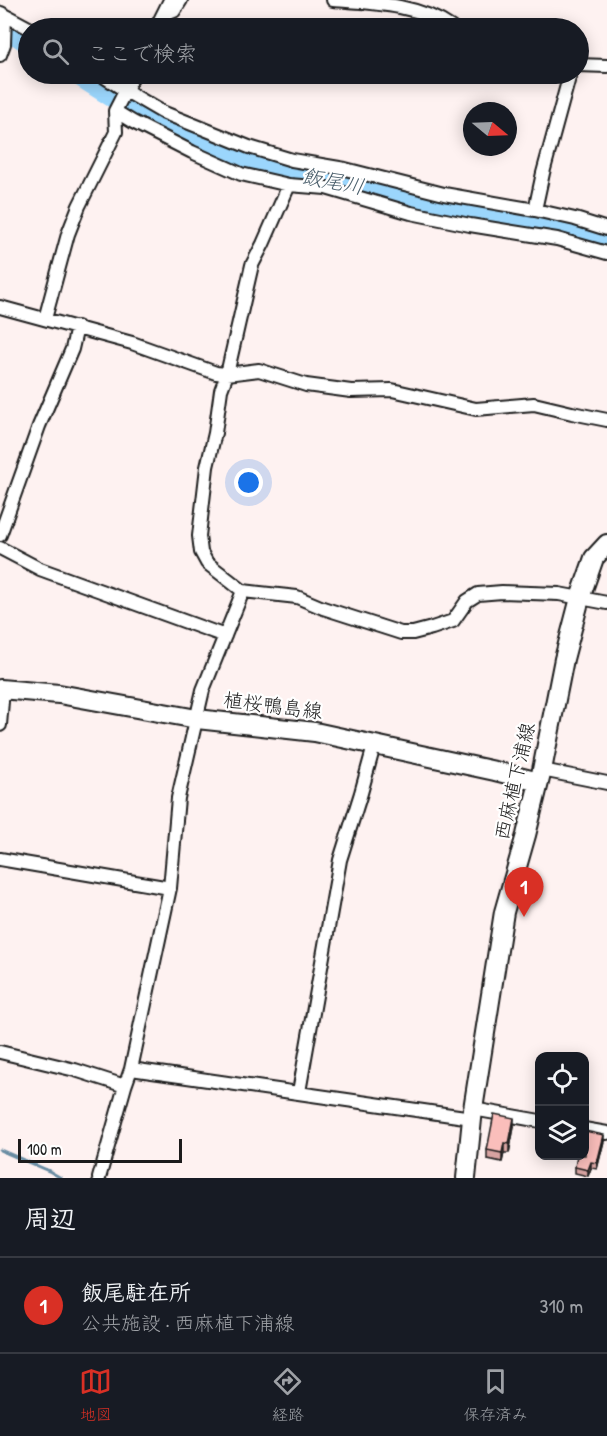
<!DOCTYPE html>
<html lang="ja">
<head>
<meta charset="utf-8">
<style>
  :root { --surface:#171b24; --page:#242831; --text:#f1f3f6; --muted:#9ea1a6; --line:#363941; --accent:#d93025 }
  body { margin:0; font-family:"Patrick Hand","Klee One",sans-serif; background:var(--page); color:var(--text) }
  .controls { position:absolute; right:18px; bottom:18px; display:grid; overflow:hidden; border-radius:12px; box-shadow:0 3px 15px #0003 }
  .controls button { width:54px; height:54px; display:grid; place-items:center; padding:0; border:0; border-bottom:2px solid var(--line); background:var(--surface); color:var(--text); font:30px sans-serif }
  .compass { position:absolute; left:463px; top:102px; width:54px; height:54px; border-radius:50%; background:var(--surface); box-shadow:0 3px 15px #0003; rotate:109deg }
  .scale { position:absolute; left:18px; bottom:15px; width:164px; box-sizing:border-box; padding-left:6px; border:3px solid #1c1c1c; border-top:0; font-size:16px; line-height:21px; white-space:nowrap; color:#1c1c1c; -webkit-text-stroke:4px #fff; paint-order:stroke }
  .you { position:absolute; left:249px; top:483px; width:21px; height:21px; margin:-15px; border:4px solid #fff; border-radius:50%; background:#1a73e8; box-shadow:0 0 0 9px #1a73e833 }
  .badge { display:grid; place-items:center; width:39px; height:39px; border-radius:50%; background:var(--accent); color:#fff; font-size:20px; font-weight:700 }
  .pin { position:absolute; translate:-50% -50px; filter:drop-shadow(0 2px 3px #0008) }
  .pin::after { content:''; position:absolute; top:32px; width:21px; height:18px; background:inherit; clip-path:polygon(0 0,100% 0,50% 100%) }
  .list { margin:0; padding:0; list-style:none }
  h2 { display:flex; justify-content:space-between; align-items:center; height:78px; margin:0; padding:0 24px; font-size:26px }
  h2 small { font-size:20px; font-weight:400; color:var(--muted) }
  .list li { display:grid; grid-template-columns:39px 1fr auto; gap:18px; align-items:center; box-sizing:border-box; height:96px; padding:0 24px; border-top:2px solid var(--line) }
  .list b { display:block; font-size:22px; white-space:nowrap }
  .list p { margin:0; font-size:20px; white-space:nowrap; color:var(--muted) }
  .list em { font-size:20px; font-style:normal; color:var(--muted) }
  .icon { flex:none; width:33px; height:33px; fill:none; stroke:currentColor; stroke-width:2; stroke-linecap:round; stroke-linejoin:round }
  .map { position:relative; flex:none; width:607px; height:1178px; overflow:hidden }
  .search { position:absolute; background:var(--surface); box-shadow:0 3px 15px #0003; left:18px; right:18px; top:18px; height:66px; display:flex; align-items:center; gap:15px; box-sizing:border-box; padding:0 21px; border-radius:33px; color:var(--muted); font-size:22px }
  .sheet { height:174px; background:var(--surface) }
  nav { display:flex; justify-content:space-around; align-items:center; box-sizing:border-box; height:84px; border-top:2px solid var(--line); background:var(--surface); font-size:16px; color:var(--muted) }
  nav a { display:grid; justify-items:center; gap:3px }
  nav .on { color:var(--accent) }
  .map>svg:first-child { display:block }
  .lines { fill:none; stroke-linecap:round; stroke-linejoin:round }
  .stream { stroke:#688ca2; stroke-width:3 }
  .river { stroke:#9bd6fc; stroke-width:20 }
  .street-casing { stroke:#1c1c1c; stroke-width:16 }
  .secondary-casing { stroke:#1c1c1c; stroke-width:22 }
  .street { stroke:#fff; stroke-width:12 }
  .secondary { stroke:#fff; stroke-width:18 }
  .wall { fill:#d7a3a1; stroke:#1c1c1c; stroke-width:1.5 }
  .shaded-wall { fill:#af8583; stroke:#1c1c1c; stroke-width:1.5 }
  .building { fill:#fabebb; stroke:#1c1c1c; stroke-width:1.5 }
  .labels { text-anchor:middle; dominant-baseline:central; stroke-width:4.5; stroke-linejoin:round; paint-order:stroke }
  .street-label { font-size:20px; fill:#1c1c1c; stroke:#fff }
  .water-label { font-size:21px; font-style:italic; fill:#485d6a; stroke:#fff }
</style>
</head>
<body>
<div class="map">
<svg width="607" height="1178" viewBox="0 0 607 1178">
  <rect width="100%" height="100%" fill="#fef2f1"/>
  <filter id="ink" filterUnits="userSpaceOnUse"><feTurbulence type="fractalNoise" baseFrequency=".0167" numOctaves="2"/><feDisplacementMap in="SourceGraphic" scale="12" xChannelSelector="R" yChannelSelector="G"/><feConvolveMatrix kernelMatrix="1 2 1 2 8 2 1 2 1" color-interpolation-filters="sRGB"/></filter>
  <g filter="url(#ink)">
    <g class="lines">
      <path class="stream" d="M0 1150 49 1171 61 1178"/>
      <path class="river" d="M0 25 28 43
        M76 74 132 110 216 150 264 169 320 177 407 198 566 230 607 244"/>
      <g class="street-casing">
        <path id="street" d="M333 0C373 3 418 4 452 28
          M1 13 29 28
          M162 16 174 11 181 0
          M156 28 170 0
          M0 55 4 44 5 16
          M578 65 607 66
          M100 74 126 91 162 112 249 147 292 160 345 169 444 194 535 210 575 219 607 229
          M115 111 133 122 192 152 241 174 289 185 326 188 411 213 470 225 557 239 607 253
          M289 185 263 244 252 265 227 374 221 390 215 433 207 467 199 536 201 552 207 563 243 591 297 597 323 608 401 633H413L432 628 453 621 467 601 478 594 502 592 559 594 607 603
          M535 210 543 173 570 74
          M0 307 132 343 216 373 227 374 259 370 306 385 351 391 392 390 476 409 534 404 572 413 607 420
          M45 319 68 234 79 206 116 132 115 111 134 74
          M0 535 39 426 72 349 77 327
          M0 548 40 569 225 636
          M0 725 3 689
          M542 770 607 783
          M0 859 170 888
          M0 1052 75 1070 125 1086
          M131 1069 472 1118
          M299 1092 340 860 361 793 374 746
          M473 1109 540 1121
          M584 1129 607 1133
          M99 1178 125 1086 131 1069 170 888 178 798 200 703 203 690 243 591"/>
      </g>
      <g class="secondary-casing">
        <path id="secondary" d="M0 689 59 694 197 719 315 732 495 771 539 782
          M466 1178 473 1109 504 912 526 835 542 770 564 659 580 598 594 558 607 544"/>
      </g>
      <use href="#street" class="street"/>
      <use href="#secondary" class="secondary"/>
    </g>
    <path class="wall" d="M514 1127 509 1153H504L502 1162 487 1159V1150Z
      M604 1141 597 1169 591 1168 588 1176 575 1173V1167Z"/>
    <path class="shaded-wall" d="M514 1118V1127L509 1153V1144Z
      M604 1135V1141L597 1169V1163Z
      M504 1143V1153L502 1162V1153Z
      M591 1162V1168L588 1176V1170Z"/>
    <path class="building" d="M494 1114 514 1118 509 1144 504 1143 502 1153 487 1150Z
      M585 1131 604 1135 597 1163 591 1162 588 1170 575 1167 577 1155H585Z"/>
  </g>
  <g class="labels">
    <g class="street-label">
      <text transform="translate(273 705) rotate(7)">植桜鴨島線</text>
      <text transform="translate(514 781) rotate(-77)">西麻植下浦線</text>
    </g>
    <g class="water-label">
      <text transform="translate(333 181) rotate(11)">飯尾川</text>
    </g>
  </g>
</svg>
<div class="controls">
<button><svg class="icon" aria-label="locate" viewBox="0 0 24 24"><circle cx="12" cy="12" r="6"/><path d="M12 2v4M12 18v4M2 12h4M18 12h4"/></svg></button>
<button><svg class="icon" aria-label="layers" viewBox="0 0 24 24"><path d="M12 4l9 5-9 5-9-5zM3 14l9 5 9-5"/></svg></button>
</div>
<svg class="compass" viewBox="-18 -18 36 36"><path d="M0-13l5 13h-10z" fill="#e53935"/><path d="M0 13l5-13h-10z" fill="#9ea1a6"/></svg>
<div class="scale">100 m</div>
<div class="you"></div>
<div class="pin badge" style="left:524px;top:917px">1</div>
<div class="search"><svg class="icon" aria-label="search" viewBox="0 0 24 24"><circle cx="10" cy="10" r="6"/><path d="M15 15l6 6"/></svg>ここで検索</div>
</div>
<section class="sheet">
<h2>周辺<small></small></h2>
<ul class="list">
<li><span class="badge">1</span><div><b>飯尾駐在所</b><p>公共施設 · 西麻植下浦線</p></div><em>310 m</em></li>
</ul>
</section>
<nav>
<a class="on"><svg class="icon" aria-label="map" viewBox="0 0 24 24"><path d="M3 6l6-2 6 2 6-2v14l-6 2-6-2-6 2zM9 4v14M15 6v14"/></svg>地図</a>
<a><svg class="icon" aria-label="directions" viewBox="0 0 24 24"><path d="M12 3l9 9-9 9-9-9zM9 14v-3h6M13 9l2 2-2 2"/></svg>経路</a>
<a><svg class="icon" aria-label="saved" viewBox="0 0 24 24"><path d="M7 4h10v16l-5-4-5 4z"/></svg>保存済み</a>
</nav>
</body>
</html>
